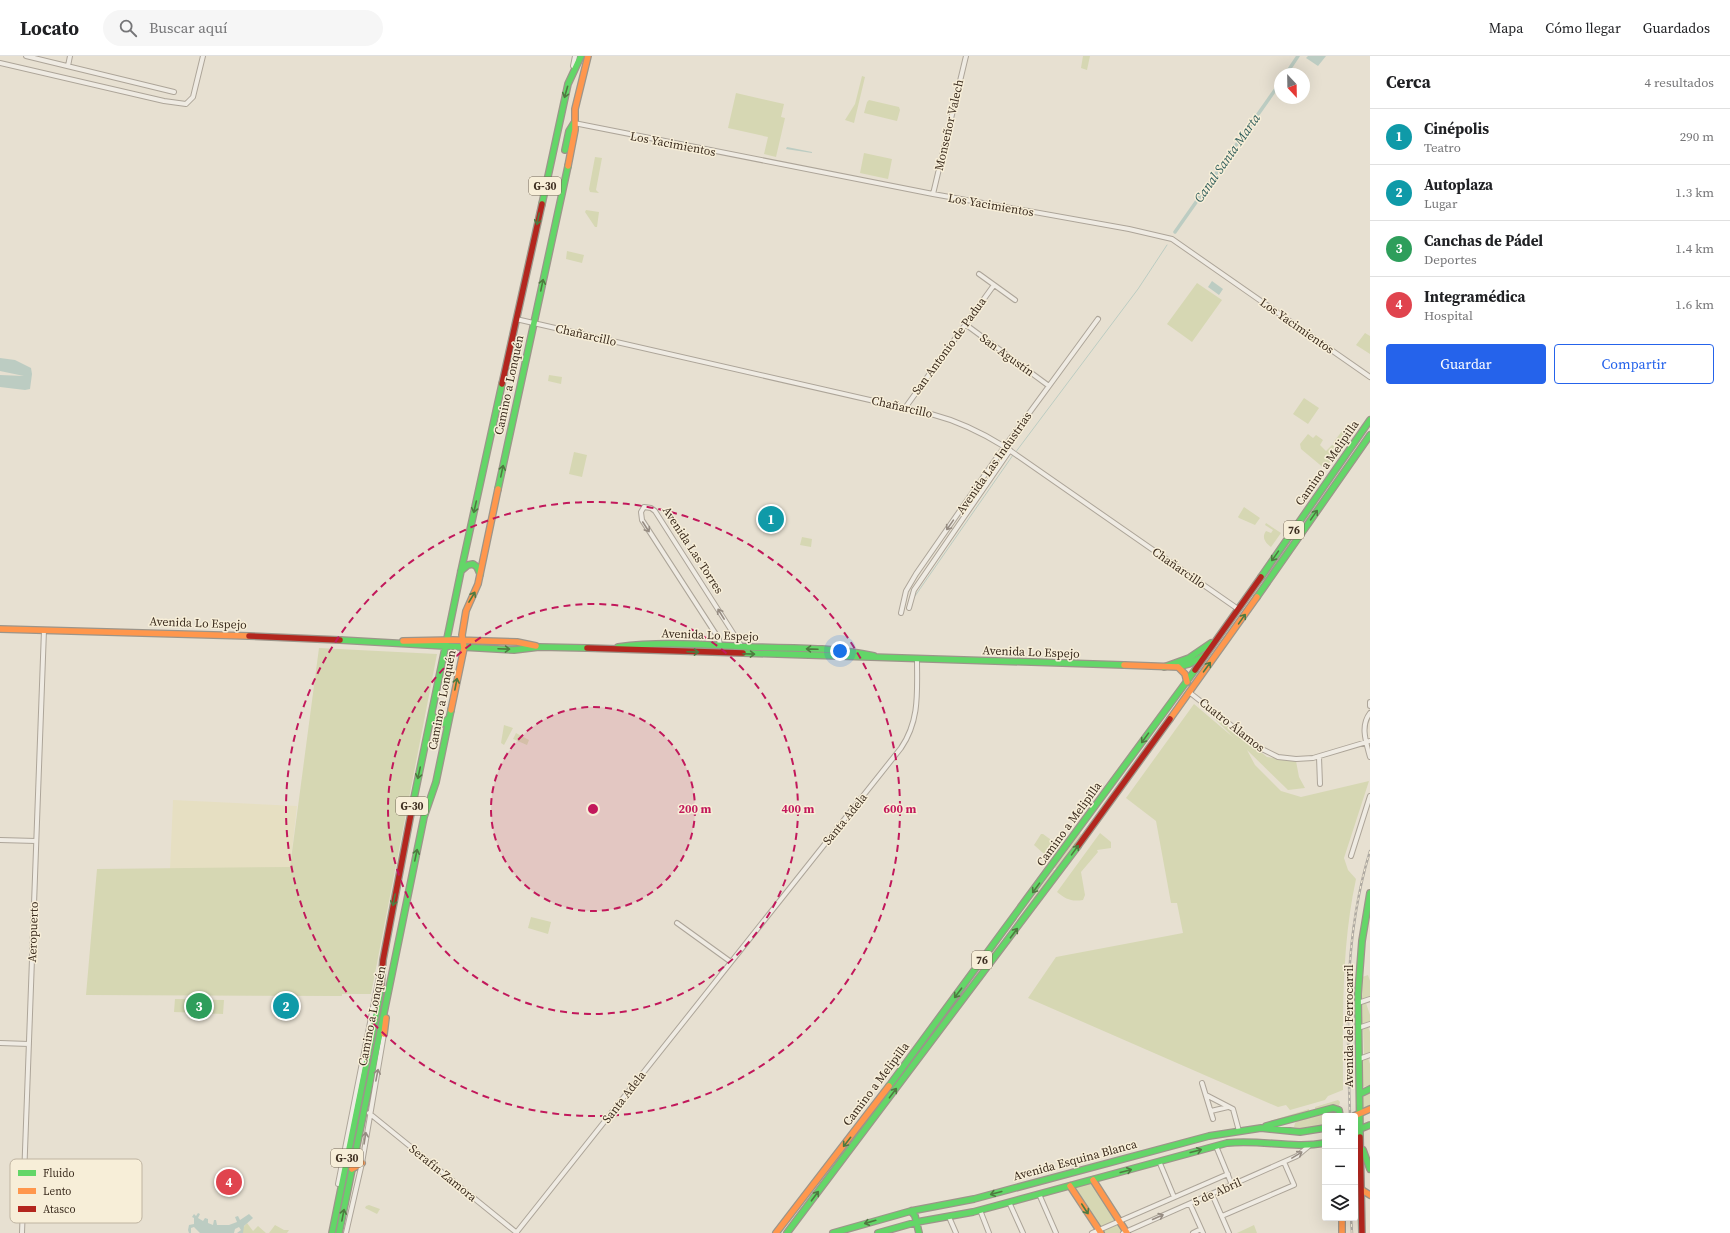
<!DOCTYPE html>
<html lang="es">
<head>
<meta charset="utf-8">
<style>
  :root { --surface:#fff; --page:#f6f6f6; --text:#202124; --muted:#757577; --line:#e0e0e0; --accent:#2563eb }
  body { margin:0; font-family:"Source Serif 4",serif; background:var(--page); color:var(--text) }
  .controls { position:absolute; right:12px; bottom:12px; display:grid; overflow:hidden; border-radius:4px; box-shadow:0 4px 16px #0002 }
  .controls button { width:36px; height:36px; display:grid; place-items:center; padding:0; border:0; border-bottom:1px solid var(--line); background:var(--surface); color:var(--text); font:20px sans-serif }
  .compass { position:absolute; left:1274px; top:12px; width:36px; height:36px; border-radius:50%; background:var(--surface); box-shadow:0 4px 16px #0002; rotate:158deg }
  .you { position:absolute; left:840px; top:595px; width:14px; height:14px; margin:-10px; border:3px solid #fff; border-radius:50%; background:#1a73e8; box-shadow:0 0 0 6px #1a73e833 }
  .badge { display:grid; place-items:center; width:26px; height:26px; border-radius:50%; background:var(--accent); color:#fff; font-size:13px; font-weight:700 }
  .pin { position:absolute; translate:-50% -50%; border:2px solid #fff; box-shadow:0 1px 4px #0006 }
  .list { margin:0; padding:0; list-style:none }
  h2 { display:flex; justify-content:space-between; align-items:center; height:52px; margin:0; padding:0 16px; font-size:17px }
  h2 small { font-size:13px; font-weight:400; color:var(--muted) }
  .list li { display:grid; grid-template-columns:26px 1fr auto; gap:12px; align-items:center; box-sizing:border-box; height:56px; padding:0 16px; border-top:1px solid var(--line) }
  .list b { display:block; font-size:15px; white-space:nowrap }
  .list p { margin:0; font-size:13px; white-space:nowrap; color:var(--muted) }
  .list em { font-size:13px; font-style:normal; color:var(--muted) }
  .actions { display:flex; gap:8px; padding:12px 16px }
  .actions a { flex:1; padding:9px 0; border:1px solid var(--accent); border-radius:4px; text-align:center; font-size:14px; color:var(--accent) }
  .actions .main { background:var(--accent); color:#fff }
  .icon { flex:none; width:22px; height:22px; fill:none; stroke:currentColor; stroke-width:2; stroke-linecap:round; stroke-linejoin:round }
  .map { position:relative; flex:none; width:1370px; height:1177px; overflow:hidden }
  header { display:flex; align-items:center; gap:24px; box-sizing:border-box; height:56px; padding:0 20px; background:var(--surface); border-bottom:1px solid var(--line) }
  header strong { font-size:19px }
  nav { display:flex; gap:22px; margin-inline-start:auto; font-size:14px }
  .search { width:280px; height:36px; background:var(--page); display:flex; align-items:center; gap:10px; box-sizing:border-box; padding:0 14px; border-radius:22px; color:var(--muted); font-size:15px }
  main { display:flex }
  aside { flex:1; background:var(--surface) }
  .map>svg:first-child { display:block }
  .farmland { fill:#e6dfc2 }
  .green { fill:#d6d7b3 }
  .water { fill:#bcccc2 }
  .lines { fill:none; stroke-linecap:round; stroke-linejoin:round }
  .stream { stroke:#bcccc2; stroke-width:1 }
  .canal { stroke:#bcccc2; stroke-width:3.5 }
  .street-casing { stroke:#ada599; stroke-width:6 }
  .fast-casing { stroke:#9c958a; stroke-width:8 }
  .slow-casing { stroke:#9c958a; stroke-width:8 }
  .jam-casing { stroke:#9c958a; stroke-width:8 }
  .street { stroke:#efebe3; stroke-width:4 }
  .fast { stroke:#63d668; stroke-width:5.5 }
  .slow { stroke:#ff974d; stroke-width:5.5 }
  .jam { stroke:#b3261e; stroke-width:5.5 }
  .rail-casing { stroke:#afaaa2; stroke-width:2.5 }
  .rail { stroke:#f7eed8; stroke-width:1; stroke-dasharray:3; stroke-linecap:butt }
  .oneway { stroke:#4e7a40 }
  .oneway2 { stroke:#968c82 }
  .ring { fill:none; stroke:#c2185b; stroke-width:2; stroke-dasharray:7 5 }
  .labels { text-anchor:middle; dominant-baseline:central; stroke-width:3; stroke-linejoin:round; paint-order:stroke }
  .shield { fill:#f7eed8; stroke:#756857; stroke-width:1 }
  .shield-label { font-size:11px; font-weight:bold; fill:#3d2e20 }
  .street-label { font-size:12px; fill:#3d2e20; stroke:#f7eed8 }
  .water-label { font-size:13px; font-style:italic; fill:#2f5d5a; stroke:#f7eed8 }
  .key { fill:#f7eed8; stroke:#bfb4a1; stroke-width:1 }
  .key-label { font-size:11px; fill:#3d2e20 }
  .centre { fill:#c2185b; stroke:#f7eed8; stroke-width:2 }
  .ring-label { font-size:12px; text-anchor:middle; font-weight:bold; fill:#c2185b; stroke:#f7eed8; stroke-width:3; stroke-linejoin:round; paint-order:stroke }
</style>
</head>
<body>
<header>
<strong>Locato</strong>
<div class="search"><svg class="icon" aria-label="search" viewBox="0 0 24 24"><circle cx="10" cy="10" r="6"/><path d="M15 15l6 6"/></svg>Buscar aquí</div>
<nav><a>Mapa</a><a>Cómo llegar</a><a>Guardados</a></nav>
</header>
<main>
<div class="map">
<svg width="1370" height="1177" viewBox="0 0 1370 1177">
  <rect width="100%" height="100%" fill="#e7e0d1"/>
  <path class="farmland" d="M173 744 297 750 290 812 170 813Z"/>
  <path class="green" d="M1083 0H1090L1087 14 1081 12Z
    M862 20 865 21 854 67 845 64 855 48Z
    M736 37 784 48 781 61 785 62 776 101 764 98 768 81 728 72Z
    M869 44 899 51 900 54 897 65 864 57 867 46Z
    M864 97 892 103 888 123 860 117Z
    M595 101 602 102 596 134 599 137 590 136 589 133Z
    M586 154 599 156 597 171H595L585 156Z
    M567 195 584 199 582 207 566 203Z
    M1197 227 1222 244 1192 286 1167 268Z
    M1365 277 1370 280V298L1356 289Z
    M549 319 562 321 561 328 548 325Z
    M1304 342 1319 352 1308 368 1293 358Z
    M1345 371 1352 376 1340 392 1333 387Z
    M1308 378 1313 382 1316 379 1323 384 1320 389 1326 395 1332 389 1339 393 1325 413 1301 393 1300 388Z
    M574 396 587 399 582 421 569 418Z
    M1244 451 1260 462 1255 469 1239 462 1238 461Z
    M1266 467 1281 477 1271 491C1266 487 1261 482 1266 475L1271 477 1273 474 1265 469Z
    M802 481 812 483 811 491 800 489Z
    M319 592 437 598 371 938H342V940L86 939 97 813 290 811Z
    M1194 648 1234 682 1215 663 1216 661 1267 701 1296 705 1299 721 1305 732 1288 734 1247 694 1255 709 1281 735 1301 741 1369 725 1344 802 1348 814 1356 823C1341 892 1343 963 1343 1034L1328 1040 1325 1044 1290 1054 1286 1049 1278 1051 1028 942 1056 901 1183 877 1177 847H1171L1156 765 1126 742Z
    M504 669 513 672 504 689 501 687Z
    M516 677 529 684 527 689 513 683Z
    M1080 777 1081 779 1056 813 1055 811Z
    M1100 777 1111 786V792L1097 794 1098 796 1081 816 1085 839 1083 844C1071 846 1066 843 1057 836Z
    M1041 778H1043L1054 786 1046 798 1043 797 1034 789Z
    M1053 814H1055V816L1002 885Z
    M531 861 551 866 548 878 528 872Z
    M996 890 997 893 981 913V911Z
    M1368 919 1370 925V941L1362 944V921Z
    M175 943 224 944 223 958 174 956Z
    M1366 947 1370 959V965L1362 968 1361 948Z
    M1368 971 1370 976V997L1364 999 1363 973Z
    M1368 1002 1370 1008V1029L1363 1031V1004Z
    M1370 1035V1049L1363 1052 1362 1040Z
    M1338 1044 1340 1046 1339 1050 1317 1055 1315 1054V1051Z
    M1309 1053V1057L1267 1067 1270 1065Z
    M1330 1055 1336 1057V1060H1325V1069L1304 1073 1294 1071 1295 1067 1297 1065Z
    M1092 1127 1123 1177H1104L1074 1131Z
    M369 1149 380 1153 377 1158 365 1152 366 1150Z
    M247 1167 253 1175 258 1170 266 1177H243L242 1173Z
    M275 1169 284 1174H289L287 1177H269Z
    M1254 1169 1257 1177H1237Z"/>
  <path class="water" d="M1308 0H1326L1318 10 1306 2Z
    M787 91 812 96V97L786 93Z
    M1212 225 1223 233 1219 239 1208 231Z
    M0 302 15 304 31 312 32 318 30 333 25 334 0 331V319L24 320 0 315Z
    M198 1157 200 1158 198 1162 203 1165 205 1162 208 1163V1167L213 1169 214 1164H216L217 1169H229L237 1166 235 1161 238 1160 240 1164 249 1158 253 1162 244 1170 243 1177H237L241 1174 239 1171 235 1173 234 1177H200L194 1171 191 1172V1177H189L188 1174 189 1169 194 1168V1162L192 1161 194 1158 196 1160Z"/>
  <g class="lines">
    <path class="stream" d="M1015 397 1138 233 1167 189
      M915 540 1013 399"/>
    <path class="canal" d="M1286 18 1298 0
      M1175 176 1280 27"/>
    <g class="street-casing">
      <path id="street" d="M26 0 174 36
        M0 7 164 45 186 48 193 41 203 0
        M68 10 70 0
        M573 10 575 0
        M574 67 933 138 1129 173 1172 183 1370 321
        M933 138 966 0
        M979 218 1015 244
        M516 263 931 358C958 365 981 376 1005 391L1238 553
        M965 268 1049 330
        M905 352 994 229
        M909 552 914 534 1010 394
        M901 557 906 535 916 518 1000 397 1098 263
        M720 590 719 583 642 464 641 456 644 451 651 452 655 455 742 591
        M1189 636 1260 692 1278 701 1296 703 1313 702 1370 685
        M1370 646V650
        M1370 657C1360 670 1366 686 1370 701
        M1319 701 1320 728
        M0 784 36 785
        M1351 800 1370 740
        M677 867 731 906
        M1358 947 1370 943
        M1358 972 1370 968
        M0 987 29 988
        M1359 1003 1370 999
        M1202 1027 1213 1063
        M1206 1039 1233 1053 1239 1075
        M1211 1055 1228 1051
        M369 1057 517 1177
        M1216 1090 1232 1129
        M1159 1105 1174 1141
        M338 1128 379 921
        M1039 1138 1056 1177
        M1212 1138 1229 1177
        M1009 1146 1023 1177
        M1190 1148 1203 1177
        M980 1154 989 1177
        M1222 1160 1294 1129 1284 1106
        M949 1161 956 1177
        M22 1177 44 574
        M346 1177 362 1107 384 978
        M516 1177 901 692C920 664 917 636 917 603
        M1092 1177 1228 1118
        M1123 1177 1297 1100 1309 1090
        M1193 1177 1201 1173"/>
    </g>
    <g class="fast-casing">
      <path id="fast" d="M565 94 569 75 574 67
        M542 148 568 28 581 0
        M498 433 568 110
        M461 515 468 509 473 508 477 511 480 518
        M1261 521 1370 364
        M1257 541 1370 379
        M340 584 514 594 539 591 587 592
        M618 591C662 585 705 589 749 591 791 592 833 591 874 600
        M743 597 1124 609
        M1164 611 1189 602 1211 587
        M1178 611 1189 608 1204 600
        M432 658 435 664 440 668 444 667 449 662
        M413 747 461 515 502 328
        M889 1030 1195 614
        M1360 1038 1370 1033
        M1266 1070 1333 1052 1339 1054 1340 1060
        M1355 1075 1370 1069
        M1360 1081 1358 938 1362 885 1370 837
        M1363 1094 1370 1113
        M911 1155 915 1160 919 1177
        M332 1177 379 945 381 930
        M339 1177 424 761 436 726 451 654
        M787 1177 1078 790
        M833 1177 911 1155 974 1143 1209 1080 1261 1072 1300 1076 1325 1072
        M878 1177 917 1166 973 1156 1227 1087C1260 1083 1292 1093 1325 1087"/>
    </g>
    <g class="slow-casing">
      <path id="slow" d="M568 110 575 74V53L588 0
        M0 573 249 580
        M403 585 453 584 517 586 536 590
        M1124 609 1178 611
        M1178 611 1185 618 1187 626
        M451 654 464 592 462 579 466 555 478 528 498 433
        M1170 663 1257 541
        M384 978 386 962
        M1354 1060 1370 1053
        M352 1113 362 1107
        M1093 1124 1127 1177
        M1070 1130 1101 1177
        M1362 1134 1370 1139
        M1342 1162V1177
        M776 1177 889 1030"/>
    </g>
    <g class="jam-casing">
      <path id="jam" d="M502 328 542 148
        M249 580 340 584
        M587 592 743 597
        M1195 614 1261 521
        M1078 790 1170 663
        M381 930 383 904 413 747
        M1360 1081 1362 1177"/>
    </g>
    <use href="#street" class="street"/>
    <use href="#fast" class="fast"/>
    <use href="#slow" class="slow"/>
    <use href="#jam" class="jam"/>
    <g class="rail-casing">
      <path id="rail" d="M1350 1060C1347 969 1343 883 1370 795
        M1351 1162 1352 1177"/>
    </g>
    <use href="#rail" class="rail"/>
  </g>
  <defs><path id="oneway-shaft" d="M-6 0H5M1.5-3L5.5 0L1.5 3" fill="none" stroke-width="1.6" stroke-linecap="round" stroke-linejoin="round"/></defs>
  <g class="oneway">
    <use href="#oneway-shaft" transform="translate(566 36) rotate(106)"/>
    <use href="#oneway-shaft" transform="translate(538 163) rotate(102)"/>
    <use href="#oneway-shaft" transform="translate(542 229) rotate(-78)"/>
    <use href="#oneway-shaft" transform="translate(502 415) rotate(-78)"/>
    <use href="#oneway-shaft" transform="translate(475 451) rotate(103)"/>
    <use href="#oneway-shaft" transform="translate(1314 459) rotate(-55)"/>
    <use href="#oneway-shaft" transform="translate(1275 500) rotate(125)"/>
    <use href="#oneway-shaft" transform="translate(472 541) rotate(-59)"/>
    <use href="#oneway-shaft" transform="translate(1242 563) rotate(-55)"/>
    <use href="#oneway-shaft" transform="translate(504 593) rotate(2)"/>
    <use href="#oneway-shaft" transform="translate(812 593) rotate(-178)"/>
    <use href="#oneway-shaft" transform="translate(693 596) rotate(2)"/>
    <use href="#oneway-shaft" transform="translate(749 598) rotate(2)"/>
    <use href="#oneway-shaft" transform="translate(1207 611) rotate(-54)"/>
    <use href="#oneway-shaft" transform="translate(456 628) rotate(-79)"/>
    <use href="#oneway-shaft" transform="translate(1145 682) rotate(126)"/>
    <use href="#oneway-shaft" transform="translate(419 717) rotate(102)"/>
    <use href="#oneway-shaft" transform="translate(1075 794) rotate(-54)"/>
    <use href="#oneway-shaft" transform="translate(416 799) rotate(-78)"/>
    <use href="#oneway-shaft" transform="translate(1036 832) rotate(126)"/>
    <use href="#oneway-shaft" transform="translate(394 844) rotate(101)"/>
    <use href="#oneway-shaft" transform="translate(1014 877) rotate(-53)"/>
    <use href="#oneway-shaft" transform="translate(958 937) rotate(127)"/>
    <use href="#oneway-shaft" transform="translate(893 1037) rotate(-53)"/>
    <use href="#oneway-shaft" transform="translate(847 1086) rotate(128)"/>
    <use href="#oneway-shaft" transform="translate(1196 1095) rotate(-15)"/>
    <use href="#oneway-shaft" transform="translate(1126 1115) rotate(-15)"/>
    <use href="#oneway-shaft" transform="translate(996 1137) rotate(165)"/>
    <use href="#oneway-shaft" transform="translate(815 1140) rotate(-53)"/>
    <use href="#oneway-shaft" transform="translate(1085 1153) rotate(57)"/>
    <use href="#oneway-shaft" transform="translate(343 1159) rotate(-79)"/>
    <use href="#oneway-shaft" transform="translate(870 1166) rotate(164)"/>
  </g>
  <g class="oneway2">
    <use href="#oneway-shaft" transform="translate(950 469) rotate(125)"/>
    <use href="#oneway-shaft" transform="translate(646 471) rotate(57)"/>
    <use href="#oneway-shaft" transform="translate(721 558) rotate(-122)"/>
    <use href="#oneway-shaft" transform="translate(377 1019) rotate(-79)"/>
    <use href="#oneway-shaft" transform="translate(365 1082) rotate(-81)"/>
    <use href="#oneway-shaft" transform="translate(1297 1099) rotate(-31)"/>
    <use href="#oneway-shaft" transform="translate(1158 1161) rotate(-24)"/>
  </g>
  <circle cx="593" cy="753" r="102" fill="#c2185b" fill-opacity=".12"/>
  <g class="ring">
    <circle cx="593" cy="753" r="102"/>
    <circle cx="593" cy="753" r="205"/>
    <circle cx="593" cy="753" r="307"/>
  </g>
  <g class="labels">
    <g class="shield">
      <rect x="529" y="121" width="32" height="18" rx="3"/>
      <rect x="1284" y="465" width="20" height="18" rx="3"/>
      <rect x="396" y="741" width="32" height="18" rx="3"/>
      <rect x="972" y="895" width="20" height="18" rx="3"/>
      <rect x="331" y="1093" width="32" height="18" rx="3"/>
    </g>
    <g class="shield-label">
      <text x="545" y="130">G-30</text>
      <text x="1294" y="474">76</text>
      <text x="412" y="750">G-30</text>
      <text x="982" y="904">76</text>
      <text x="347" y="1102">G-30</text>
    </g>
    <g class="street-label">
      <text transform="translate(949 69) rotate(-77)">Monseñor Valech</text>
      <text transform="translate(673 88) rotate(11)">Los Yacimientos</text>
      <text transform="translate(991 149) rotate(10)">Los Yacimientos</text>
      <text transform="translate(1297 270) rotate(35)">Los Yacimientos</text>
      <text transform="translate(586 279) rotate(13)">Chañarcillo</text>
      <text transform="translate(949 290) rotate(-54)">San Antonio de Padua</text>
      <text transform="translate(1007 299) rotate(36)">San Agustín</text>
      <text transform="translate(509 329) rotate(-78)">Camino a Lonquén</text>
      <text transform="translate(902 351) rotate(13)">Chañarcillo</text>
      <text transform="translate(994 407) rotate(-55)">Avenida Las Industrias</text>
      <text transform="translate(1327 407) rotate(-55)">Camino a Melipilla</text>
      <text transform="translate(693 494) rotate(57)">Avenida Las Torres</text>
      <text transform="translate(1179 512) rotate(35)">Chañarcillo</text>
      <text transform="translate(198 567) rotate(2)">Avenida Lo Espejo</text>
      <text transform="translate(710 579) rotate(2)">Avenida Lo Espejo</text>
      <text transform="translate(1031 596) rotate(2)">Avenida Lo Espejo</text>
      <text transform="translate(442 644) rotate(-79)">Camino a Lonquén</text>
      <text transform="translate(1232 669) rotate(38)">Cuatro Álamos</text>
      <text transform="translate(845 763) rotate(-51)">Santa Adela</text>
      <text transform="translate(1069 768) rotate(-54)">Camino a Melipilla</text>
      <text transform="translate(33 876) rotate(-88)">Aeropuerto</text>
      <text transform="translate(372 960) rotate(-79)">Camino a Lonquén</text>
      <text transform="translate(1349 970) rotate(-90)">Avenida del Ferrocarril</text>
      <text transform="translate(876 1028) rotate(-53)">Camino a Melipilla</text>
      <text transform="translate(624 1041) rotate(-52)">Santa Adela</text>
      <text transform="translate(1075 1104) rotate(-15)">Avenida Esquina Blanca</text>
      <text transform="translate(443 1117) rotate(39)">Serafín Zamora</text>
      <text transform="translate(1217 1136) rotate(-24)">5 de Abril</text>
    </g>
    <g class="water-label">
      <text transform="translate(1227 102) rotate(-55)">Canal Santa Marta</text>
    </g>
  </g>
  <rect x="10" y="1103" width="132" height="64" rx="6" class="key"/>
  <rect x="18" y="1114" width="18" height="6" fill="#63d668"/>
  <rect x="18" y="1132" width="18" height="6" fill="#ff974d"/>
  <rect x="18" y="1150" width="18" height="6" fill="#b3261e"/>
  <g class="key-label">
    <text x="43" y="1121">Fluido</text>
    <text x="43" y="1139">Lento</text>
    <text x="43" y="1157">Atasco</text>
  </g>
  <circle cx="593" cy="753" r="6" class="centre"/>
  <g class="ring-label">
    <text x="695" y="757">200 m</text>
    <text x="798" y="757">400 m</text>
    <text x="900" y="757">600 m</text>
  </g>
</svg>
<div class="controls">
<button>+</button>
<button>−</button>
<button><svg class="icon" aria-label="layers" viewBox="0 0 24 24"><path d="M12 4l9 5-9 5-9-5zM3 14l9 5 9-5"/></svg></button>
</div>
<svg class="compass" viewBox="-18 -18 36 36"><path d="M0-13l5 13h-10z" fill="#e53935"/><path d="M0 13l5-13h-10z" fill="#757577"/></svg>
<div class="you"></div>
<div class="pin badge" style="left:771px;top:463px;background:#0f9aa8">1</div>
<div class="pin badge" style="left:286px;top:950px;background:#0f9aa8">2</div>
<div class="pin badge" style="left:199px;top:950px;background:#2e9e5b">3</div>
<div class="pin badge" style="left:229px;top:1126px;background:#e0444e">4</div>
</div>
<aside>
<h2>Cerca<small>4 resultados</small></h2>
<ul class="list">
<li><span class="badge" style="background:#0f9aa8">1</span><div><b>Cinépolis</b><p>Teatro</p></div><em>290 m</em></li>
<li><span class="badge" style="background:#0f9aa8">2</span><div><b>Autoplaza</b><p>Lugar</p></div><em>1.3 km</em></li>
<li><span class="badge" style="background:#2e9e5b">3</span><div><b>Canchas de Pádel</b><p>Deportes</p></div><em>1.4 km</em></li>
<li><span class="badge" style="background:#e0444e">4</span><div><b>Integramédica</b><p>Hospital</p></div><em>1.6 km</em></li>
</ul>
<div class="actions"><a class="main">Guardar</a><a>Compartir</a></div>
</aside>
</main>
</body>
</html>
